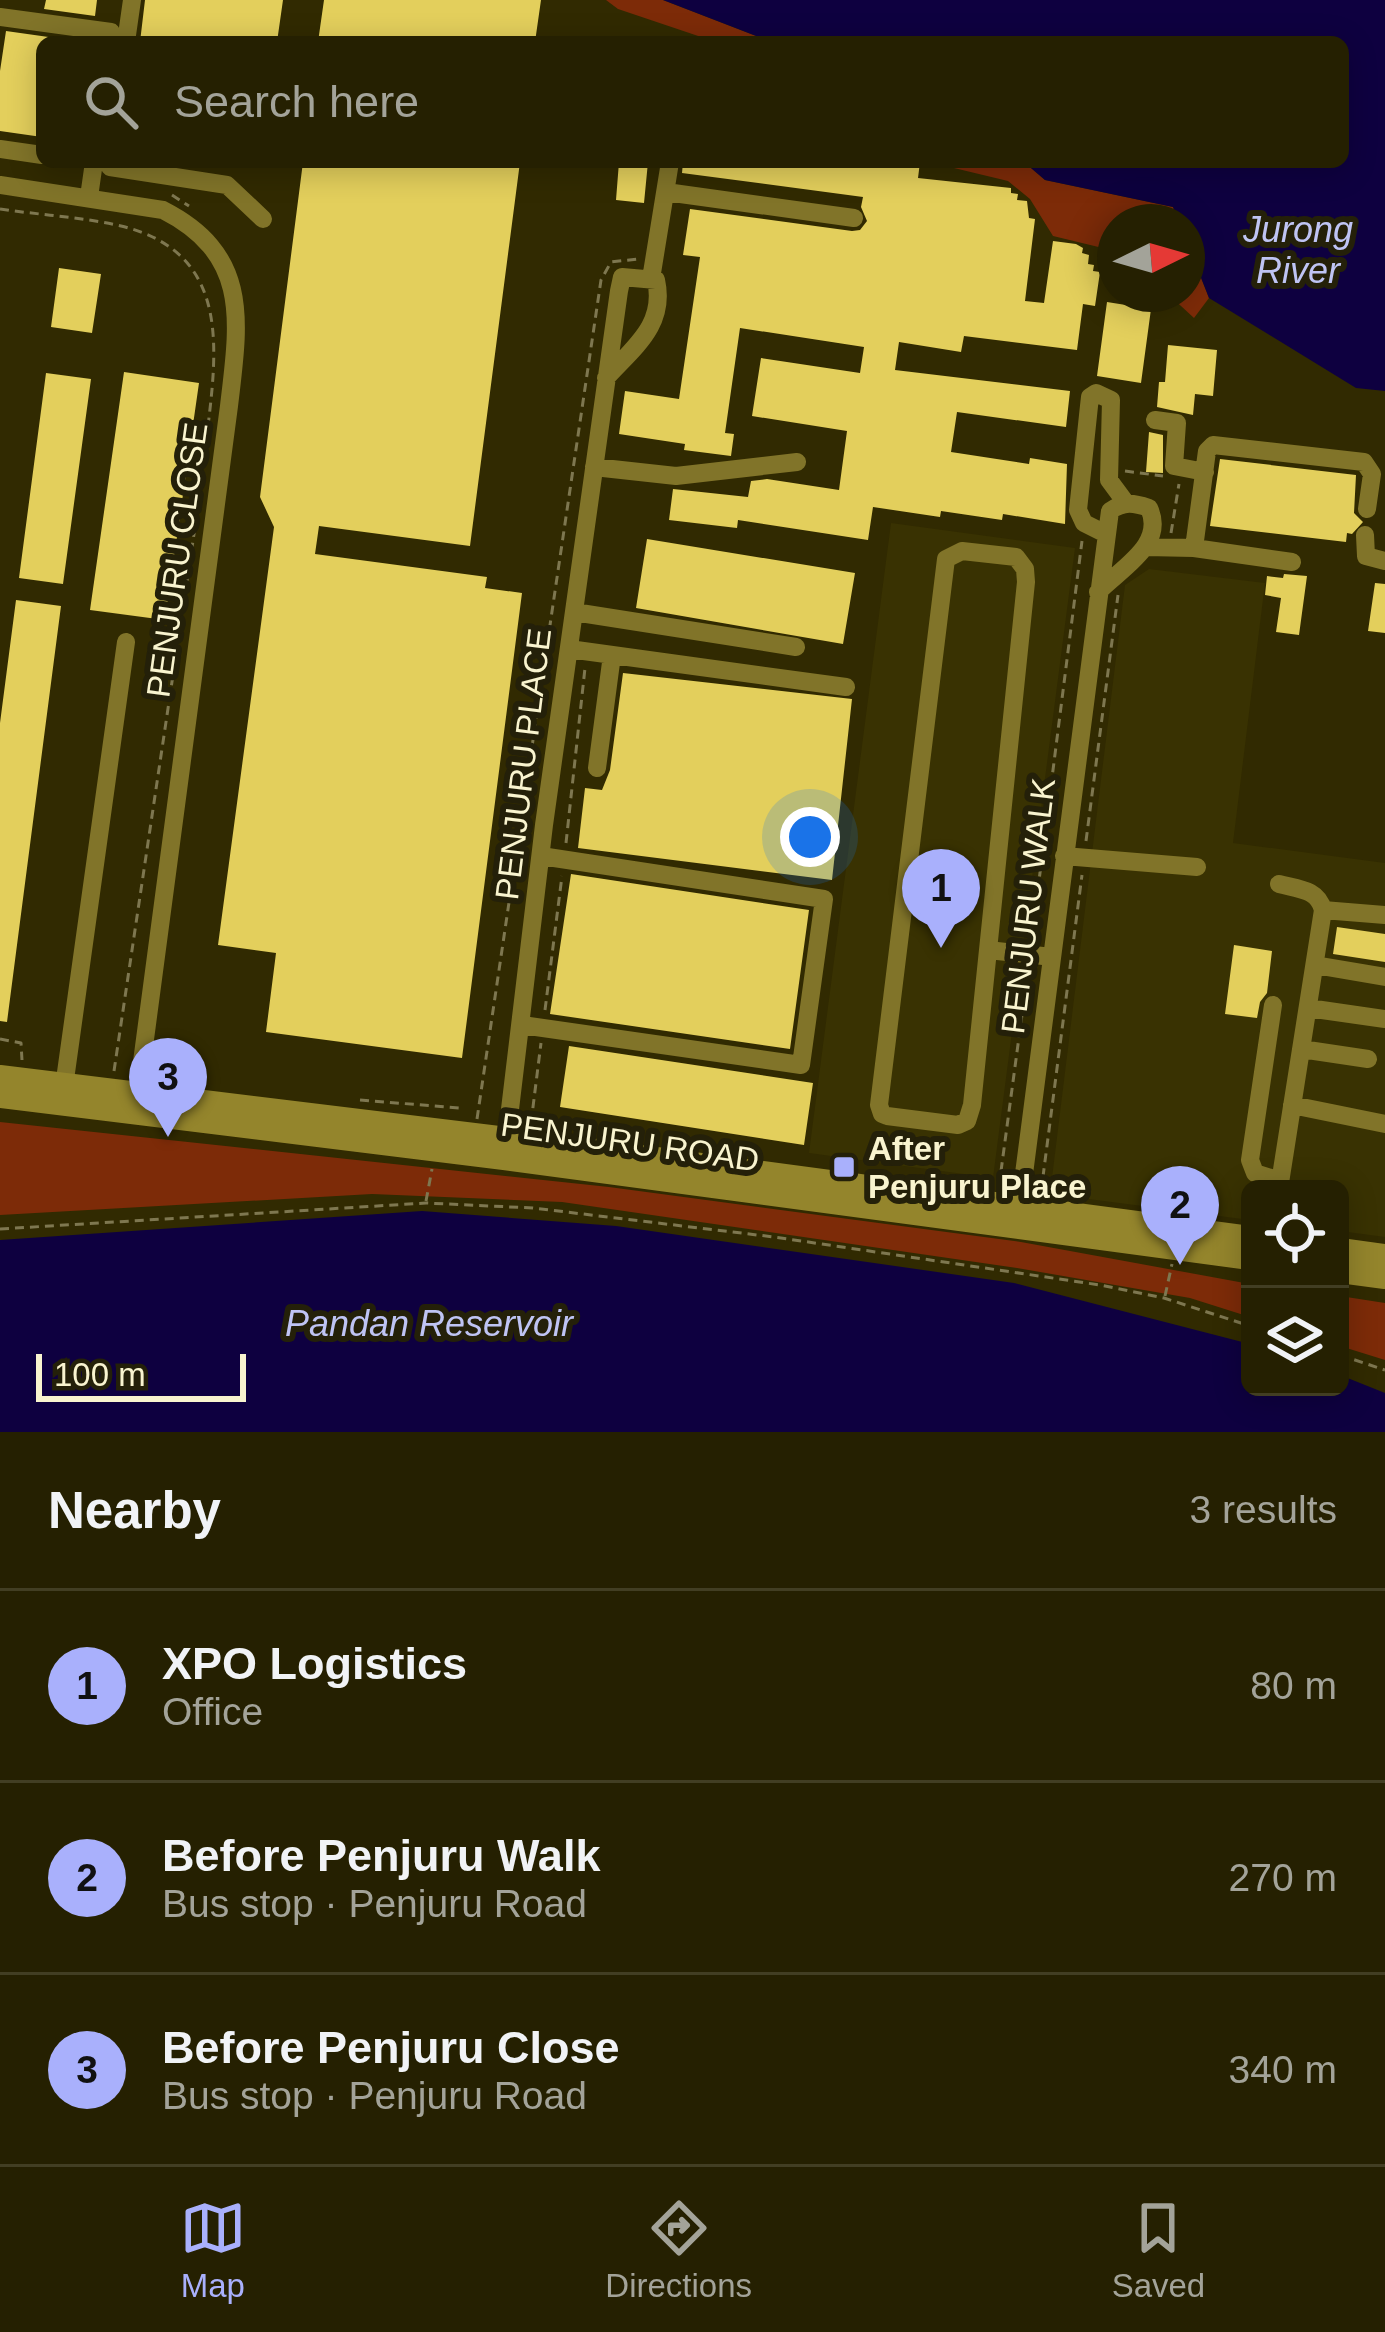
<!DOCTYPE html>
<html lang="en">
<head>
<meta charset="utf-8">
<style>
  :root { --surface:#252001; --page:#312d10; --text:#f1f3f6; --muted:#a3a399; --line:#423e23; --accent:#a9b0fc }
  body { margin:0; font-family:Arial,sans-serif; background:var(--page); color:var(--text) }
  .controls { position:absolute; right:36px; bottom:36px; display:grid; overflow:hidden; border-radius:18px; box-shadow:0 6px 30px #0003 }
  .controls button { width:108px; height:108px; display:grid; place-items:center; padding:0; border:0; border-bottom:3px solid var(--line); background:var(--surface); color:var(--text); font:60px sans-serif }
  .compass { position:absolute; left:1097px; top:204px; width:108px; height:108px; border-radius:50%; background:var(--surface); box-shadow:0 6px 30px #0003; rotate:85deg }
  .scale { position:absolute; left:36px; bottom:30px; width:210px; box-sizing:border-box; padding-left:12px; border:6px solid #f9f4cf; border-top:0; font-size:33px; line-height:42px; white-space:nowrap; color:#f9f4cf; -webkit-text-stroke:9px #242009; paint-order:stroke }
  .you { position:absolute; left:810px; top:837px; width:42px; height:42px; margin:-30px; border:9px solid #fff; border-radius:50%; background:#1a73e8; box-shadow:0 0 0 18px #1a73e833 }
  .badge { display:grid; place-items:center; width:78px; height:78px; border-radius:50%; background:var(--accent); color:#111; font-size:39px; font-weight:700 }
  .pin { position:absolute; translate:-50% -99px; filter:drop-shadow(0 3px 6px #0008) }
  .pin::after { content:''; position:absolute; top:63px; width:42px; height:36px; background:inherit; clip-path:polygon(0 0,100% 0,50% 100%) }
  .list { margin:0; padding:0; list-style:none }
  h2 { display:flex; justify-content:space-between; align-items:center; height:156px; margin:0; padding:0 48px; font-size:51px }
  h2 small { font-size:39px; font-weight:400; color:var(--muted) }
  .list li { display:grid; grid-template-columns:78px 1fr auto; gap:36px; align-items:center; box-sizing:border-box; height:192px; padding:0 48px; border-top:3px solid var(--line) }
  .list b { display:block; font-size:45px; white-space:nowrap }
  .list p { margin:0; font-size:39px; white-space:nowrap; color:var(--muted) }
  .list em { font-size:39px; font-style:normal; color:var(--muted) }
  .icon { flex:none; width:66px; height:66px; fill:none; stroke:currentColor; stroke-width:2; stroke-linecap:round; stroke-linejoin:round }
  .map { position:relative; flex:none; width:1385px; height:1432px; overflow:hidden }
  .search { position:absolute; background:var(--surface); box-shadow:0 6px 30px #0003; left:36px; right:36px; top:36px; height:132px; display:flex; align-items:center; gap:30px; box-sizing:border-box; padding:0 42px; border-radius:18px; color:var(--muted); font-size:45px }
  .sheet { height:732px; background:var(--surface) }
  nav { display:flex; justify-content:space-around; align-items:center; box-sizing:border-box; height:168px; border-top:3px solid var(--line); background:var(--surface); font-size:33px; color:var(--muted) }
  nav a { display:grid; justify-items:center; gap:6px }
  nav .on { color:var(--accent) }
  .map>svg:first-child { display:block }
  .built { fill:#393202 }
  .green { fill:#7d2b08 }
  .water { fill:#0e0040 }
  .building { fill:#e3cf5c }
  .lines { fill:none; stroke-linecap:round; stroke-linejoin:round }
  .path { stroke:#7e7750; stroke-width:3; stroke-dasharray:9 6; stroke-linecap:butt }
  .minor { stroke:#817429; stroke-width:18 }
  .major { stroke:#94852c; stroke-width:24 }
  .poi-dot { fill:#a9b0fc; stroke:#242009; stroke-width:4.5 }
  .labels { text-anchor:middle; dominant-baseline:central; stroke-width:12; stroke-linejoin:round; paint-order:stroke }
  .street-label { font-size:33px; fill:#f9f4cf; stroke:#242009 }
  .poi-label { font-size:33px; font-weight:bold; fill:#f9f4cf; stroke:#242009; text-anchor:start }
  .water-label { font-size:36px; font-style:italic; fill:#bfc4f4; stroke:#242009 }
</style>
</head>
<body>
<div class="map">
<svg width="1385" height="1432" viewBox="0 0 1385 1432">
  <rect width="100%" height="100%" fill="#312a01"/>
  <path class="built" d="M891 523 1075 548 993 1178 809 1153Z
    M1149 569 1265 583 1233 843 1385 863V1237L1340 1231V1189H1250V1220L1050 1194 1125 585Z"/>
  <path class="green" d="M606 0H663L772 42H716L618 9Z
    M929 162H1024L1045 180 1173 207 1179 222H1115V251L1053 236 1030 199 1008 181Z
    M1187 242 1209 298 1194 318 1168 294H1187Z
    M0 1122 609 1187 1021 1242 1250 1284V1317L1190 1298 1017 1268 562 1202 372 1194 0 1215Z
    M1340 1296 1385 1303V1360L1340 1346Z"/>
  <path class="water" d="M663 0H1385V391L1356 388 1209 298 1187 242V222H1179L1173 207 1045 180 1024 162H1343V42H772Z
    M422 1211 616 1226 1014 1283 1250 1344V1387H1340V1375L1385 1393V1432H0V1240Z"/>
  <path class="building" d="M46 0H97L95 16 44 9Z
    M145 0H283L277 42H140Z
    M324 0H541L535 42H318Z
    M6 31 84 42H42V137L0 131V71Z
    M303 162H520L470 546 319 526 315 554 487 577 485 588 522 593 462 1058 266 1032 276 953 218 945 274 527 260 497Z
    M619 162H648L644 203 616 200Z
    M683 162H920L918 178 1011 188V193L1018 194 1017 200 1027 201 1029 218 1035 219 1025 301 1044 303 1053 241 1076 244 1083 248 1082 253 1089 255 1088 264 1094 265 1093 271 1100 272 1095 306 1083 304 1077 350 964 336 961 352 899 342 895 370 1070 391 1066 427 957 412 951 452 1029 464 1030 458 1067 464 1065 524 1003 514 1002 520 941 511 940 517 873 507 868 540 738 520 737 528 669 520 673 489 748 497 751 481 767 479 839 490 847 431 752 416 761 358 860 373 864 347 740 328 725 433 734 434 731 456 684 450 685 444 619 434 625 391 679 399 700 257 683 255 690 209 852 231 860 230 867 221 861 207 863 197 682 173Z
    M59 268 101 274 92 333 51 327Z
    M1107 302 1151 309 1141 383 1097 376Z
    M1168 345 1217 350 1213 396 1195 394 1193 415 1157 407 1159 382H1165Z
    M124 372 199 383 165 620 90 610Z
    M46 373 91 379 63 584 19 578Z
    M1149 432 1163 435V473L1146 472Z
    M1220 459 1356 475 1354 513 1363 522 1352 534 1347 533 1346 542 1210 526Z
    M647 539 855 573 843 644 636 608Z
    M1284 574 1307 576 1299 635 1276 632 1281 598 1265 595 1267 576 1283 578Z
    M1375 583 1385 584V633L1368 631Z
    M16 600 61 606 7 1022 0 1021V723Z
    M623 673 852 699 832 880 578 848 585 788 602 790 610 770Z
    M571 874 809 910 790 1049 550 1014Z
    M1337 927 1385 934V962L1333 954Z
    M1234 945 1272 951 1267 993 1260 1002 1257 1018 1225 1014Z
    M569 1046 813 1083 804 1145 560 1107Z"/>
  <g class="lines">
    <path class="path" d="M59 162 78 165
      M172 195 189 206
      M0 209C40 215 82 217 121 226 241 255 214 366 204 460
      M1125 471 1163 476
      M1171 533 1179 484
      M1086 841 1118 595
      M566 843 585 668
      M1032 936 1082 541
      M545 1010 562 876
      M0 1039 21 1043 22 1060
      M114 1071 201 487
      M360 1100 459 1108 462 1112
      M477 1119 601 280 611 262 638 259
      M531 1123 541 1043
      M999 1186 1028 970
      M1041 1192 1082 875
      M426 1201 432 1169
      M0 1229 426 1203 533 1208 774 1237 1100 1285 1164 1298 1250 1326
      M1165 1296 1172 1264
      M1340 1355 1385 1370"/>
    <path class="minor" d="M0 17 111 32 109 42
      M126 42 132 0
      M0 149 42 155
      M110 167 227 185 263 219
      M0 185 163 210C251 255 239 321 229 406L136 1107
      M666 192 854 218
      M89 197 94 162
      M651 279 670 162
      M1155 420 1177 423 1174 466 1205 472
      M594 467 676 476 797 462
      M1106 534 1084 523 1078 510 1089 406 1090 397 1096 393 1111 400 1109 480 1126 503
      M1365 535 1366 556 1385 561
      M1146 547 1194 548 1292 562
      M1194 548 1207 451 1213 445 1364 462 1372 474 1367 509
      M962 551 1016 557 1025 569 1026 582 972 1105 967 1121 958 1125 887 1116 882 1114 879 1105 946 559Z
      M574 612 796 647
      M569 649 846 687
      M597 768 612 655
      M1064 856 1197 867
      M1323 910 1385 915
      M988 950 1052 957
      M1315 965 1385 977
      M1273 1005 1250 1160 1255 1173 1280 1181
      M1308 1008 1385 1019
      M522 1025 801 1065 824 899 541 856
      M1301 1049 1368 1059
      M63 1094 126 642
      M1292 1105 1385 1124
      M505 1151 544 825 619 291 622 277 656 280C666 325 634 347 606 378
      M1279 1189 1323 910C1318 889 1298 889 1279 884
      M1018 1220 1110 511C1124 501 1134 503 1149 508 1166 545 1121 568 1098 592"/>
    <path class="major" d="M0 1077 507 1139 1250 1238
      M0 1096 504 1158 1250 1258
      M1340 1250 1385 1256
      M1340 1271 1385 1277"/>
  </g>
  <rect class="poi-dot" x="832" y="1155" width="24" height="24" rx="6"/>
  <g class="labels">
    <g class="street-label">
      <text transform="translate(177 560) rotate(-82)">PENJURU CLOSE</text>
      <text transform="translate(523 764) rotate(-83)">PENJURU PLACE</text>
      <text transform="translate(1028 906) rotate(-83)">PENJURU WALK</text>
      <text transform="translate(630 1142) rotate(8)">PENJURU ROAD</text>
    </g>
    <g class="poi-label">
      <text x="868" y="1148">After<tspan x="868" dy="38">Penjuru Place</tspan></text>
    </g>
    <g class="water-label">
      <text x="1298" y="229">Jurong<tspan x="1298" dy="41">River</tspan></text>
      <text x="429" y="1323">Pandan Reservoir</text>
    </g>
  </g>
</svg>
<div class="controls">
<button><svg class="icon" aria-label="locate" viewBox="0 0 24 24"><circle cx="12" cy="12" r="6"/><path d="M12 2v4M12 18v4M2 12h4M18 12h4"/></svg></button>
<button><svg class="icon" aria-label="layers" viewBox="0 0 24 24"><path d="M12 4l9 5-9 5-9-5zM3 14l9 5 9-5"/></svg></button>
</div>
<svg class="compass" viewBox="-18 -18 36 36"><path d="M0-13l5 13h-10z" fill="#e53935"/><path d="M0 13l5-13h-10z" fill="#a3a399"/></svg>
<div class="scale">100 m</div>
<div class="you"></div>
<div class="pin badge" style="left:941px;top:948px">1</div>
<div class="pin badge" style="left:1180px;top:1265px">2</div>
<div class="pin badge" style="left:168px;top:1137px">3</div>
<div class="search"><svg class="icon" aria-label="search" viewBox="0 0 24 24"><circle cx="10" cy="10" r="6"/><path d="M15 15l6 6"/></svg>Search here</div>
</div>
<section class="sheet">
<h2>Nearby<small>3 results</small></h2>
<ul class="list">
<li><span class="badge">1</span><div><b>XPO Logistics</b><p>Office</p></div><em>80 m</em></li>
<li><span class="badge">2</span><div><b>Before Penjuru Walk</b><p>Bus stop · Penjuru Road</p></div><em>270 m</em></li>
<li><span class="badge">3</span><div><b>Before Penjuru Close</b><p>Bus stop · Penjuru Road</p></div><em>340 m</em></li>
</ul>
</section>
<nav>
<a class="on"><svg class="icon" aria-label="map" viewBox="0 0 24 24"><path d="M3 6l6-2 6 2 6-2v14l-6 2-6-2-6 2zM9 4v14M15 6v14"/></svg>Map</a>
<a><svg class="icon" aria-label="directions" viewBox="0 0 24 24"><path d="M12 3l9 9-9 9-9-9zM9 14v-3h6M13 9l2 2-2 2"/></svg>Directions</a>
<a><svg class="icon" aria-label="saved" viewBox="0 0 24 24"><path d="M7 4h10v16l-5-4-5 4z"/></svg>Saved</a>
</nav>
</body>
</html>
